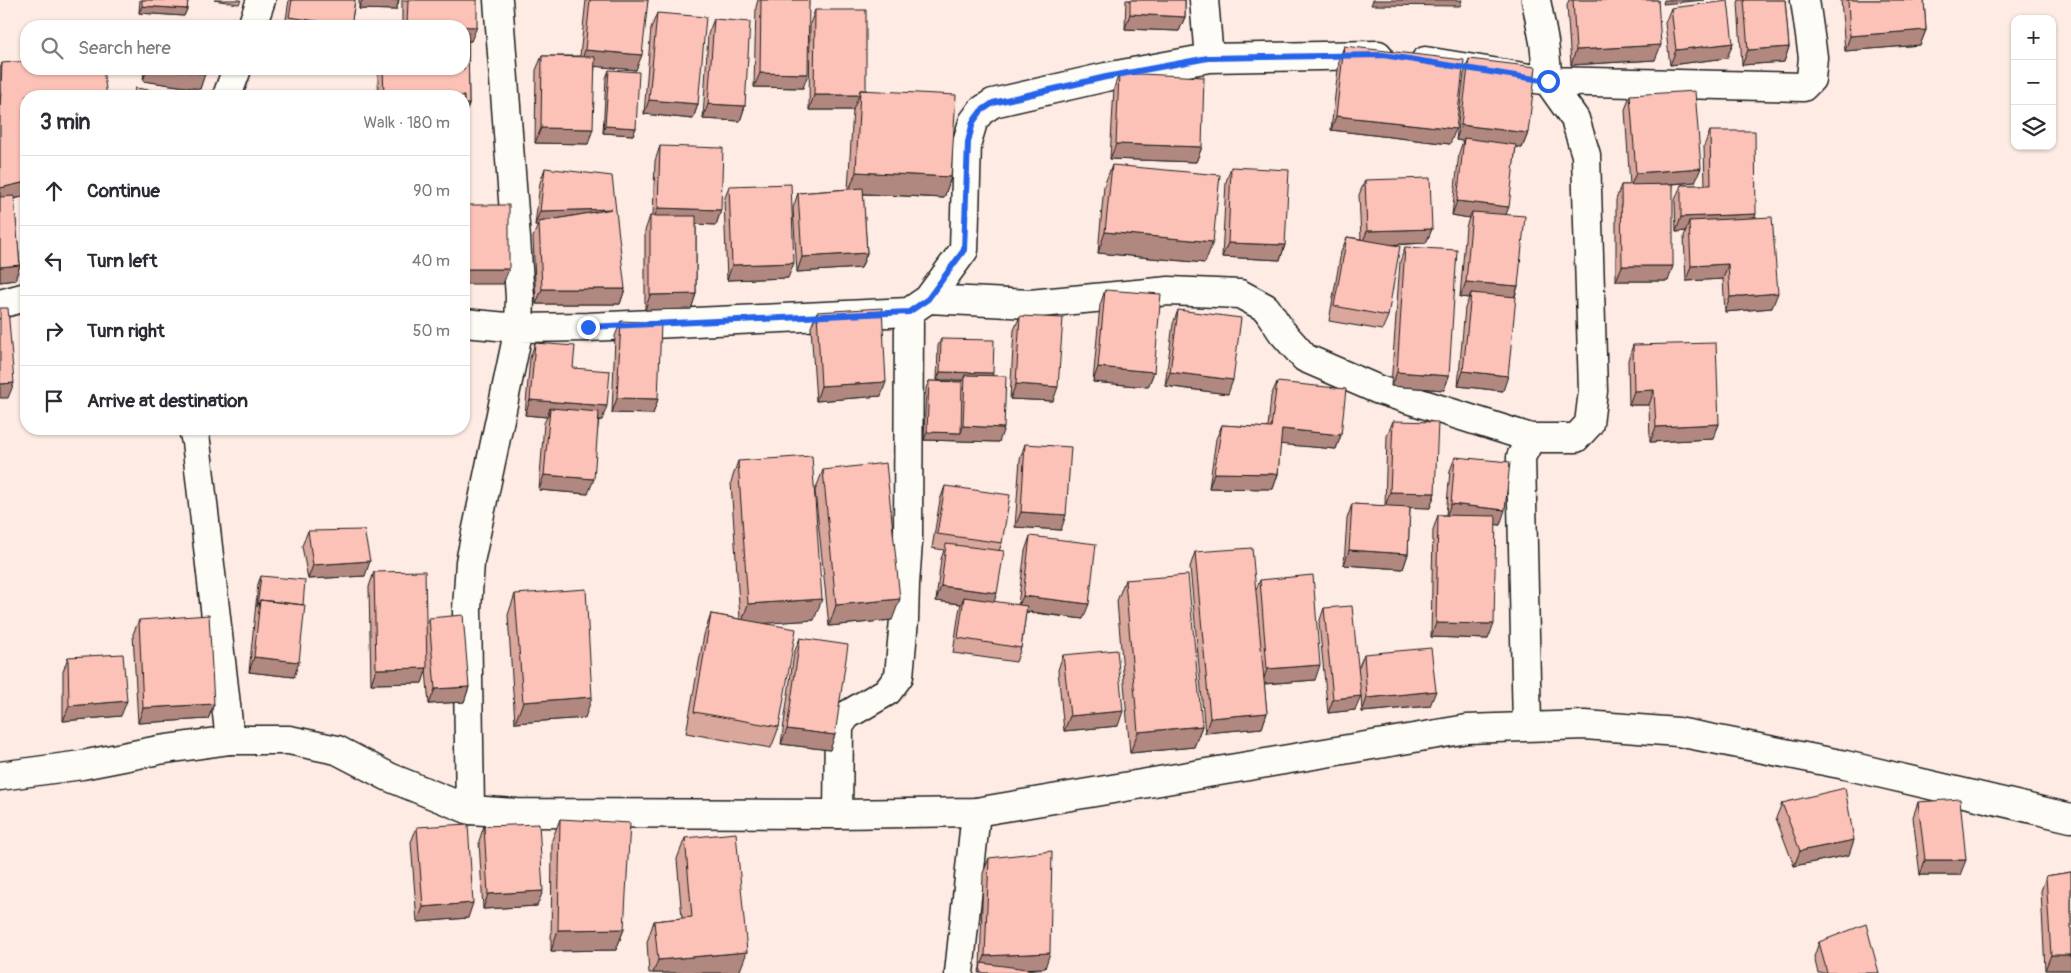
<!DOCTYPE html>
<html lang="en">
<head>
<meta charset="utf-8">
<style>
  :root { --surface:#fff; --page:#f2f2f3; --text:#2b2b33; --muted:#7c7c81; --line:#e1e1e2 }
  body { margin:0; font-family:Pangolin,sans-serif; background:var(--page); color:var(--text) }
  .controls { position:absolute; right:15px; top:15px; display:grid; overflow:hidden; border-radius:10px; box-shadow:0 1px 4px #0004 }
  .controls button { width:45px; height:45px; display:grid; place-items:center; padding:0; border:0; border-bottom:1px solid var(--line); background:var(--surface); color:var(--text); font:25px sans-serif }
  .stop { position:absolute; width:15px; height:15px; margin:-11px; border:4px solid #2563eb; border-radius:50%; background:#fff }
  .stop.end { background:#2563eb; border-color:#fff; box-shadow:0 1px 5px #0008 }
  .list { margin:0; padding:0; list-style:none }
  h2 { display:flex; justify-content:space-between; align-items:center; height:65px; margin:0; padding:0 20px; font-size:21px }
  h2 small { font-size:16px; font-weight:400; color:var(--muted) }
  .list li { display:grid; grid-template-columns:32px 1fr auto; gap:15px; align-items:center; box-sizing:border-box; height:70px; padding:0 20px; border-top:1px solid var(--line) }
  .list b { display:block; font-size:19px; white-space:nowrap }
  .list em { font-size:16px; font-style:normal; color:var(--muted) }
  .icon { flex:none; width:28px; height:28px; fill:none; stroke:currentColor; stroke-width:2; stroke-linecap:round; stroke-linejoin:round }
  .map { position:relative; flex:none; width:2071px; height:973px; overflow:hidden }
  .search { position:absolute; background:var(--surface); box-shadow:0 1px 4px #0004; left:20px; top:20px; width:450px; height:55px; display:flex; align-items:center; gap:12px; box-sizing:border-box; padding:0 18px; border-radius:20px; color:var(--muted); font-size:19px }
  .panel { position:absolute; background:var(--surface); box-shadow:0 1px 4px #0004; left:20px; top:90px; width:450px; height:345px; border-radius:20px }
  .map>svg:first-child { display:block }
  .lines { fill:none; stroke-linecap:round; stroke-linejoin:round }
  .minor-casing { stroke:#1c1c1c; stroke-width:31 }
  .tertiary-casing { stroke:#1c1c1c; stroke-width:31 }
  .minor { stroke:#fdfcf7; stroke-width:28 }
  .tertiary { stroke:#fdfcf7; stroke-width:28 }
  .wall { fill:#daa79d; stroke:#1c1c1c }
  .shaded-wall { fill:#b18880; stroke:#1c1c1c }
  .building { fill:#fdc2b7; stroke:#1c1c1c }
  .route { stroke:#2563eb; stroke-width:6 }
</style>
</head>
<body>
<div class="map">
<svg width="2071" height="973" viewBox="0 0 2071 973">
  <rect width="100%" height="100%" fill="#fdebe4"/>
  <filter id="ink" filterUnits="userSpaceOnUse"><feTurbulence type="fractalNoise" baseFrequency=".02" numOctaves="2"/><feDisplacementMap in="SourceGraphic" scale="10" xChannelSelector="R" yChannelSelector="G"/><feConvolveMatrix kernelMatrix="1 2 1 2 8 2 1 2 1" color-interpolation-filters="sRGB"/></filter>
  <g filter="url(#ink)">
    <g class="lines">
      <g class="minor-casing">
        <path id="minor" d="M1204 0 1209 58
          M252 26 261 0
          M1425 61 1548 81 1803 87 1811 79 1813 57 1805 0
          M227 96 237 69
          M928 299 1030 304 1169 291 1240 294 1266 308 1282 332 1305 358 1379 390 1531 438
          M0 304 26 297
          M464 323 519 328 588 327 909 312 928 299 964 250 967 142 973 122 981 111 993 103 1106 77 1209 58 1378 55
          M193 429 196 442 230 740
          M1527 726 1521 457 1531 438H1576L1589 424 1593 391 1586 155 1575 119 1548 81 1544 42 1536 0
          M470 810 467 609 470 562 519 328 520 297 516 239 498 0
          M838 814 839 726 847 715 888 691 899 676 904 620 905 584 908 542 909 312
          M959 973 976 812"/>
      </g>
      <g class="tertiary-casing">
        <path id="tertiary" d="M0 776 82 765 159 750 230 740H289L337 750 389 777 470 810 517 813 838 814 976 812 1467 729 1585 725 1678 732 1845 765 2071 818"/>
      </g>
      <use href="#minor" class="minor"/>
      <use href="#tertiary" class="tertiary"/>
    </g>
    <path class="wall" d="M140 0H188L187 9 184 16 139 13Z
      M214 0H241L239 4Z
      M289 0H355L351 26H285Z
      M359 0H399L396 10 359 9Z
      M402 0H477L471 41H468L469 104 464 117V96H378V69H464V26H402Z
      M586 0H648L636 70 595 66 588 144 535 143 536 70 542 56H580Z
      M758 0H809L803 88 754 87 756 7Z
      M1126 0H1185V17L1179 31 1125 29Z
      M1569 0H1658L1655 60 1571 65 1567 5Z
      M1739 0H1785L1789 47 1784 62 1742 65 1738 3Z
      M1841 0H1924L1926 30 1920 45 1845 51Z
      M1671 8 1733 43 1727 58 1670 65 1665 23Z
      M815 10 866 90 951 177 944 198 863 194 867 253 861 268 797 272 793 208 798 193 848 189 853 110H809L810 24Z
      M657 13 698 104 693 119 644 114 651 28Z
      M714 19 745 106 740 121 703 119 708 34Z
      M1344 46 1450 144 1331 130 1339 61Z
      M1469 59 1528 133 1522 148 1516 147 1506 215 1518 286 1515 297 1503 391 1458 386 1465 308 1469 298 1460 297 1466 227 1469 218 1452 215 1459 153 1463 141 1456 140 1464 74Z
      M2 63 26 96V196L14 199 20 265 15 280 0 282V69Z
      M144 69H206L200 89 143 81Z
      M609 70 636 128 633 135 603 133 606 78Z
      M1119 73 1202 147 1196 162 1110 159 1114 88Z
      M1630 95 1695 182 1673 184 1668 281H1616V200L1621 185H1630L1625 110Z
      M1710 131 1755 218 1772 308 1725 312 1723 279 1686 281 1684 236 1686 231 1676 232 1675 200 1681 185H1705L1704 146Z
      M660 146 721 210 716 225 696 224V294L691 309 645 310V231L650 216H653L655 161Z
      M1112 165 1205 263 1098 253 1104 186Z
      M1231 167 1285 245 1280 260 1222 257 1226 182Z
      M545 168 625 289 620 304H536L533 237 538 225H535L540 183Z
      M1365 180 1432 229 1426 243 1390 245 1388 316 1382 330 1329 321 1341 252 1347 237 1361 239 1359 195Z
      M729 186 788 278 727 280 724 201Z
      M1405 247 1449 376 1444 390 1391 386 1400 262Z
      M1105 290 1154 372 1148 387 1093 382 1100 305Z
      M1178 310 1228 394 1165 386 1173 324Z
      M817 312 881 396 816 401 811 327Z
      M1020 316 1053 401 1010 399 1014 330Z
      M621 321 658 399 653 414 612 413 615 336Z
      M26 328V349L25 333Z
      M941 339 993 375 999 442 924 440 926 388 929 381 962 382 963 380H937L938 346Z
      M535 343 573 368 602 420H599L588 494 539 490 544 423 547 417 525 415 530 358Z
      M1633 345 1719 424 1713 439 1650 442 1649 405H1629L1628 360Z
      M1277 382 1341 435 1336 449 1280 444 1278 474 1273 489 1209 488 1216 439 1222 425 1268 428 1271 396Z
      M1393 421 1435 493 1430 508 1410 507 1408 554 1403 569 1344 565 1347 519 1352 504 1385 506 1387 436Z
      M1025 444 1061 530 1015 527 1020 459Z
      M1455 457 1500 525 1495 524 1488 639 1431 637 1433 530 1438 515H1446L1450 471Z
      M738 461 814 620 765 623 779 727 771 748 686 733 704 635 711 614 740 619 731 482Z
      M823 470 892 620 829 626 815 491Z
      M945 486 1002 543 999 551 994 602 1018 605 1025 551 1030 536 1083 619 1026 612 1021 648 1016 662 953 653 959 612 961 604 936 601 941 559 944 550 932 548 940 500Z
      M308 531 365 576 308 579 302 546Z
      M1195 552 1256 590 1260 580 1315 680 1264 684 1267 713 1262 728 1205 733 1190 567Z
      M374 572 426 624 429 618 469 687 464 702 429 704 426 670 422 683 371 684 369 587Z
      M261 576 294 677 249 672 258 584Z
      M1125 580 1202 726 1194 747 1130 753 1117 601Z
      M515 594 585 718 515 723 508 615Z
      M1324 608 1358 669 1364 654 1430 706 1362 712 1361 696 1355 710 1328 713 1319 623Z
      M139 620 214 704 208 719 138 723 133 634Z
      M800 638 830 750 781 744 794 653Z
      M1063 655 1118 726 1064 731 1058 670Z
      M68 657 121 716 63 721V672Z
      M1918 802 1960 875H1920L1913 817Z
      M1782 803 1849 855 1794 866 1776 818Z
      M560 819 624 929 616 950 551 951 552 840Z
      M484 826 537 906 483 909 479 841Z
      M417 827 468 918 417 922 411 842Z
      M685 838 739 973H649L647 942 654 921 682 918 677 859Z
      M989 858 1045 968 1023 969 1042 973H978L980 968 983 873Z
      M2071 872V970H2045L2041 891 2046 876Z
      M1819 942 1879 973H1818L1814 957Z"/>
    <path class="shaded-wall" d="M362 0H399L396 10 359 9Z
      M1373 0H1462L1460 6 1371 5Z
      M1664 0H1704L1663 4Z
      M142 6 187 9 184 16 139 13Z
      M1130 14 1185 17 1179 31 1125 29Z
      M407 25 456 26H407Z
      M464 26 477 27 471 41H464Z
      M1926 30 1920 45 1845 51 1850 36Z
      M1733 43 1727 58 1670 65 1676 50Z
      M1661 45 1655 60 1571 65 1576 50Z
      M1789 47 1784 62 1742 65 1748 50Z
      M585 50 642 55 636 70 580 65Z
      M147 69H169L205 74 200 89 143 81Z
      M760 73 808 74 803 88 754 87Z
      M814 95H859L853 110H809Z
      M649 100 698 104 693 119 644 114Z
      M464 104H469L464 117Z
      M708 104 745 106 740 121 703 119Z
      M23 113 26 114V129Z
      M1336 116 1456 129 1450 144 1331 130Z
      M1461 125 1528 133 1522 148 1464 141V138L1463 141 1456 140Z
      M605 126 636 128 633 135 603 133Z
      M541 128 593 129 588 144 535 143Z
      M1116 144 1202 147 1196 162 1110 159Z
      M1701 168 1695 182 1630 187 1636 173Z
      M856 172 951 177 944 198 848 193Z
      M26 182V196L0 202V188Z
      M1457 201 1509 207 1503 222 1472 212 1469 218 1452 215Z
      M658 208 721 210 716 225 652 222Z
      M612 209 539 222 538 225H535L540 211Z
      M1756 214 1751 229 1689 221 1686 231 1676 232 1681 217Z
      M1432 229 1426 243 1361 246 1367 231Z
      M1105 232 1213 242 1205 263 1098 253Z
      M1228 243 1285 245 1280 260 1222 257Z
      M867 253 861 268 797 272 802 257Z
      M794 263 788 278 727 280 732 265Z
      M1728 264 1723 279 1686 281 1691 266Z
      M20 265 15 280 0 282V267Z
      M1622 266H1673L1668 281H1616Z
      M464 269H509L503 284H464Z
      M1466 282 1518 286 1513 301 1471 293 1469 298 1460 297Z
      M542 289H625L620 304H536Z
      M1778 293 1772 308 1725 312 1730 297Z
      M696 294 691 309 645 310 650 295Z
      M1098 367 1154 372 1148 387 1093 382Z
      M1463 371 1508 376 1503 391 1458 386Z
      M940 372 993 373 991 381 965 375 963 380H937Z
      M1170 372 1233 380 1228 394 1165 386Z
      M1397 372 1449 376 1444 390 1391 386Z
      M886 382 881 396 816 401 821 386Z
      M14 383 8 398H0V384Z
      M1016 384 1058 387 1053 401 1010 399Z
      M1654 390 1649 405H1629L1634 391Z
      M617 398 658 399 653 414 612 413Z
      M530 400 607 406 602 420 549 417 550 408 547 417 525 415Z
      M1719 424 1713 439 1650 442 1656 427Z
      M963 426 1004 428 999 442 924 440 927 432 961 433Z
      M1282 429 1341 435 1336 449 1276 444Z
      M1214 473 1278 474 1273 489 1209 488Z
      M544 475 594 479 588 494 539 490Z
      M1390 492 1435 493 1430 508 1385 507Z
      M1451 504 1505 510 1500 525 1445 519Z
      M1021 512 1066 515 1061 530 1015 527Z
      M1349 550 1408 554 1403 569 1344 565Z
      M370 561 365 576 308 579 313 565Z
      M941 586 997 593 992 608 964 597 961 604 936 601Z
      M1023 596 1089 604 1083 619 1017 610Z
      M822 599 814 620 741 625 748 604Z
      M900 599 892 620 829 626 836 605Z
      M1436 623 1494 624 1488 639 1431 637Z
      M254 657 299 662 294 677 249 672Z
      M1320 665 1315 680 1262 684 1267 669Z
      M427 668 422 683 371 684 376 669Z
      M469 687 464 702 429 704 435 689Z
      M1436 691 1430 706 1362 712 1367 698Z
      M1361 696 1355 710 1328 713 1333 699Z
      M592 697 585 718 515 723 523 702Z
      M127 701 121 716 63 721 69 706Z
      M214 704 208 719 138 723 143 708Z
      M1123 711 1118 726 1064 731 1070 716Z
      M1267 713 1262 728 1205 733 1210 718Z
      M1202 726 1194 747 1130 753 1138 732Z
      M787 729 835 735 830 750 781 744Z
      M1854 840 1849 855 1794 866 1800 851Z
      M1925 860H1966L1960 875H1920Z
      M543 891 537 906 483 909 488 894Z
      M473 903 468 918 417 922 423 907Z
      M624 929 616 950 551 951 558 930Z
      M747 952 739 973H653L658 960Z
      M1050 953 1045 968 981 970V966L985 956Z
      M2051 955H2071V970H2045Z"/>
    <path class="building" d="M142 0H188L187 9 142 6Z
      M292 0H355L351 26 289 17Z
      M408 0H477V27L407 25Z
      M590 0H648L642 55 585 50Z
      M761 0H809L808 74 760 73Z
      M1130 0H1185V17L1130 14Z
      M1573 0H1658L1661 45 1576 50Z
      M1744 0H1785L1789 47 1748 50Z
      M1848 0H1924L1926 30 1850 36Z
      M1728 1 1733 43 1676 50 1671 8Z
      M815 10H866V90H860L859 95H814Z
      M657 13 706 17 698 104 649 100Z
      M714 19 750 22 745 106 708 104Z
      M464 31H468L469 104H464V96H384L383 69H464Z
      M1344 46 1464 60 1456 129 1336 116Z
      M542 56 595 57 593 129 541 128Z
      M1469 59 1536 67 1528 133 1461 125Z
      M26 61V69H103L107 96H26V114L23 113 26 128V182L0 188V113L2 63Z
      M169 69H206L205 74Z
      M609 70 639 72 636 128 605 126Z
      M1119 73 1204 77 1202 147 1116 144Z
      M135 88 192 96H134Z
      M860 90 956 95 951 177 856 172Z
      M1695 91 1701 168 1636 173 1630 95Z
      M1710 131H1755L1756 214 1681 217V185H1711Z
      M1464 138 1516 145 1509 207 1457 201Z
      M660 146 723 148 721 210 658 208Z
      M1112 165 1220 175 1213 242 1105 232Z
      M1231 167 1289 170 1285 245 1228 243Z
      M545 168 612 176 625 289H542L539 222 612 209 540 211Z
      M1430 178 1432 229 1367 231 1365 180Z
      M791 184 794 263 732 265 729 186Z
      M1673 184V266H1622L1621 185Z
      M863 188 867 253 802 257 798 193Z
      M14 196 20 265 0 267V197Z
      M464 205H509V269H464Z
      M1472 212 1525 216 1518 286 1466 282Z
      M650 216H696V294L650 295Z
      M1772 217 1778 293 1730 297 1728 264 1691 266 1689 221Z
      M1347 237 1400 246 1388 316 1334 306Z
      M1405 247 1457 250 1449 376 1397 372Z
      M1105 290 1161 294 1154 372 1098 367Z
      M1471 293 1516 297 1508 376 1463 371Z
      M0 308H8L14 383 0 384Z
      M882 308 886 382 821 386 817 312Z
      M1178 310 1241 318 1233 380 1170 372Z
      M1020 316 1063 318 1058 387 1016 384Z
      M621 321 661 323 658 399 617 398Z
      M941 339 994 340 993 373 940 372Z
      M535 343 575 346 573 368 610 371 607 406 530 400Z
      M1716 343 1719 424 1656 427 1654 390 1634 391 1633 345Z
      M965 375 1006 376 1004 428 963 426Z
      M929 381 962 382 961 433 927 432Z
      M1277 382 1346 389 1341 435 1282 429 1278 474 1214 473 1222 425 1271 428Z
      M550 408 599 412 594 479 544 475Z
      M1393 421 1438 422 1435 493 1390 492Z
      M1025 444 1071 447 1066 515 1021 512Z
      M812 456 822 599 748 604 738 461Z
      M1455 457 1510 462 1505 510 1451 504Z
      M886 463 900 599 836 605 823 470Z
      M945 486 1010 495 1002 543 937 534Z
      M1352 504 1410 507 1408 554 1349 550Z
      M1438 515 1496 516 1494 624 1436 623Z
      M364 530 370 561 313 565 308 531Z
      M1030 536 1096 544 1089 604 1023 596Z
      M946 544 1004 551 997 593 941 586Z
      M1252 548 1267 713 1210 718 1195 552Z
      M425 571 427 668 376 669 374 572Z
      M1188 575 1202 726 1138 732 1125 580Z
      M1313 575 1320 665 1267 669 1260 580Z
      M261 576 305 580 303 605 260 600 257 607Z
      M586 589 592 697 523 702 515 594Z
      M964 597 1027 606 1021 648 958 638Z
      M260 600 305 605 299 662 254 657Z
      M1352 606 1361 696 1333 699 1324 608Z
      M711 614 796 629 779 727 694 712Z
      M209 615 214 704 143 708 139 620Z
      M463 615 469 687 435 689 429 618Z
      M800 638 848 645 835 735 787 729Z
      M1431 648 1436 691 1367 698 1364 654Z
      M1117 650 1123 711 1070 716 1063 655Z
      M123 654 127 701 69 706 68 657Z
      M1845 788 1854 840 1800 851 1782 803Z
      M1960 799 1966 860H1925L1918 802Z
      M560 819 630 823 624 929 558 930Z
      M468 824 473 903 423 907 417 827Z
      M539 824 543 891 488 894 484 826Z
      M736 833 747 952 658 960 654 921 692 917 685 838Z
      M1052 851 1050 953 985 956 989 858Z
      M2071 872V955H2051L2046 876Z
      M1866 924 1879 973H1827L1819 942Z
      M981 963 1042 971V973H980Z"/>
  </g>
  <g class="lines" filter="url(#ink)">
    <path class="route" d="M588 327 909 312 928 299 964 250 968 142 973 122 981 111 993 103 1106 77 1208 58 1383 55 1548 81"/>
  </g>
</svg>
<div class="controls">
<button>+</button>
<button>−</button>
<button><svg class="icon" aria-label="layers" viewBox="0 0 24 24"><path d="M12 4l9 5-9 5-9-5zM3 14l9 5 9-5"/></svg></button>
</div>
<div class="stop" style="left:1548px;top:81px"></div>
<div class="stop end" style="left:588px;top:327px"></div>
<div class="search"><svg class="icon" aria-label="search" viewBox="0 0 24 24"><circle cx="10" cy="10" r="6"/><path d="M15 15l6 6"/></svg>Search here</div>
<section class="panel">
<h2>3 min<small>Walk · 180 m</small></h2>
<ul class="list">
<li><svg class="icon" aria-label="ahead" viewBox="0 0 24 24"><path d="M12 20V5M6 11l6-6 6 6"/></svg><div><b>Continue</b></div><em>90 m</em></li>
<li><svg class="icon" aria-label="left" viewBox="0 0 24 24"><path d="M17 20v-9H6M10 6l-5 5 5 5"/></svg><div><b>Turn left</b></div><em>40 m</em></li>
<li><svg class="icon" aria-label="right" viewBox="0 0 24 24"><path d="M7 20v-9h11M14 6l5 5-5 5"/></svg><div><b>Turn right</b></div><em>50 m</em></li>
<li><svg class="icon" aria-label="arrive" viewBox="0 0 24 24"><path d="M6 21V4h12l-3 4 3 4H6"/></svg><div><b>Arrive at destination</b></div></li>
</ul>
</section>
</div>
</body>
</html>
